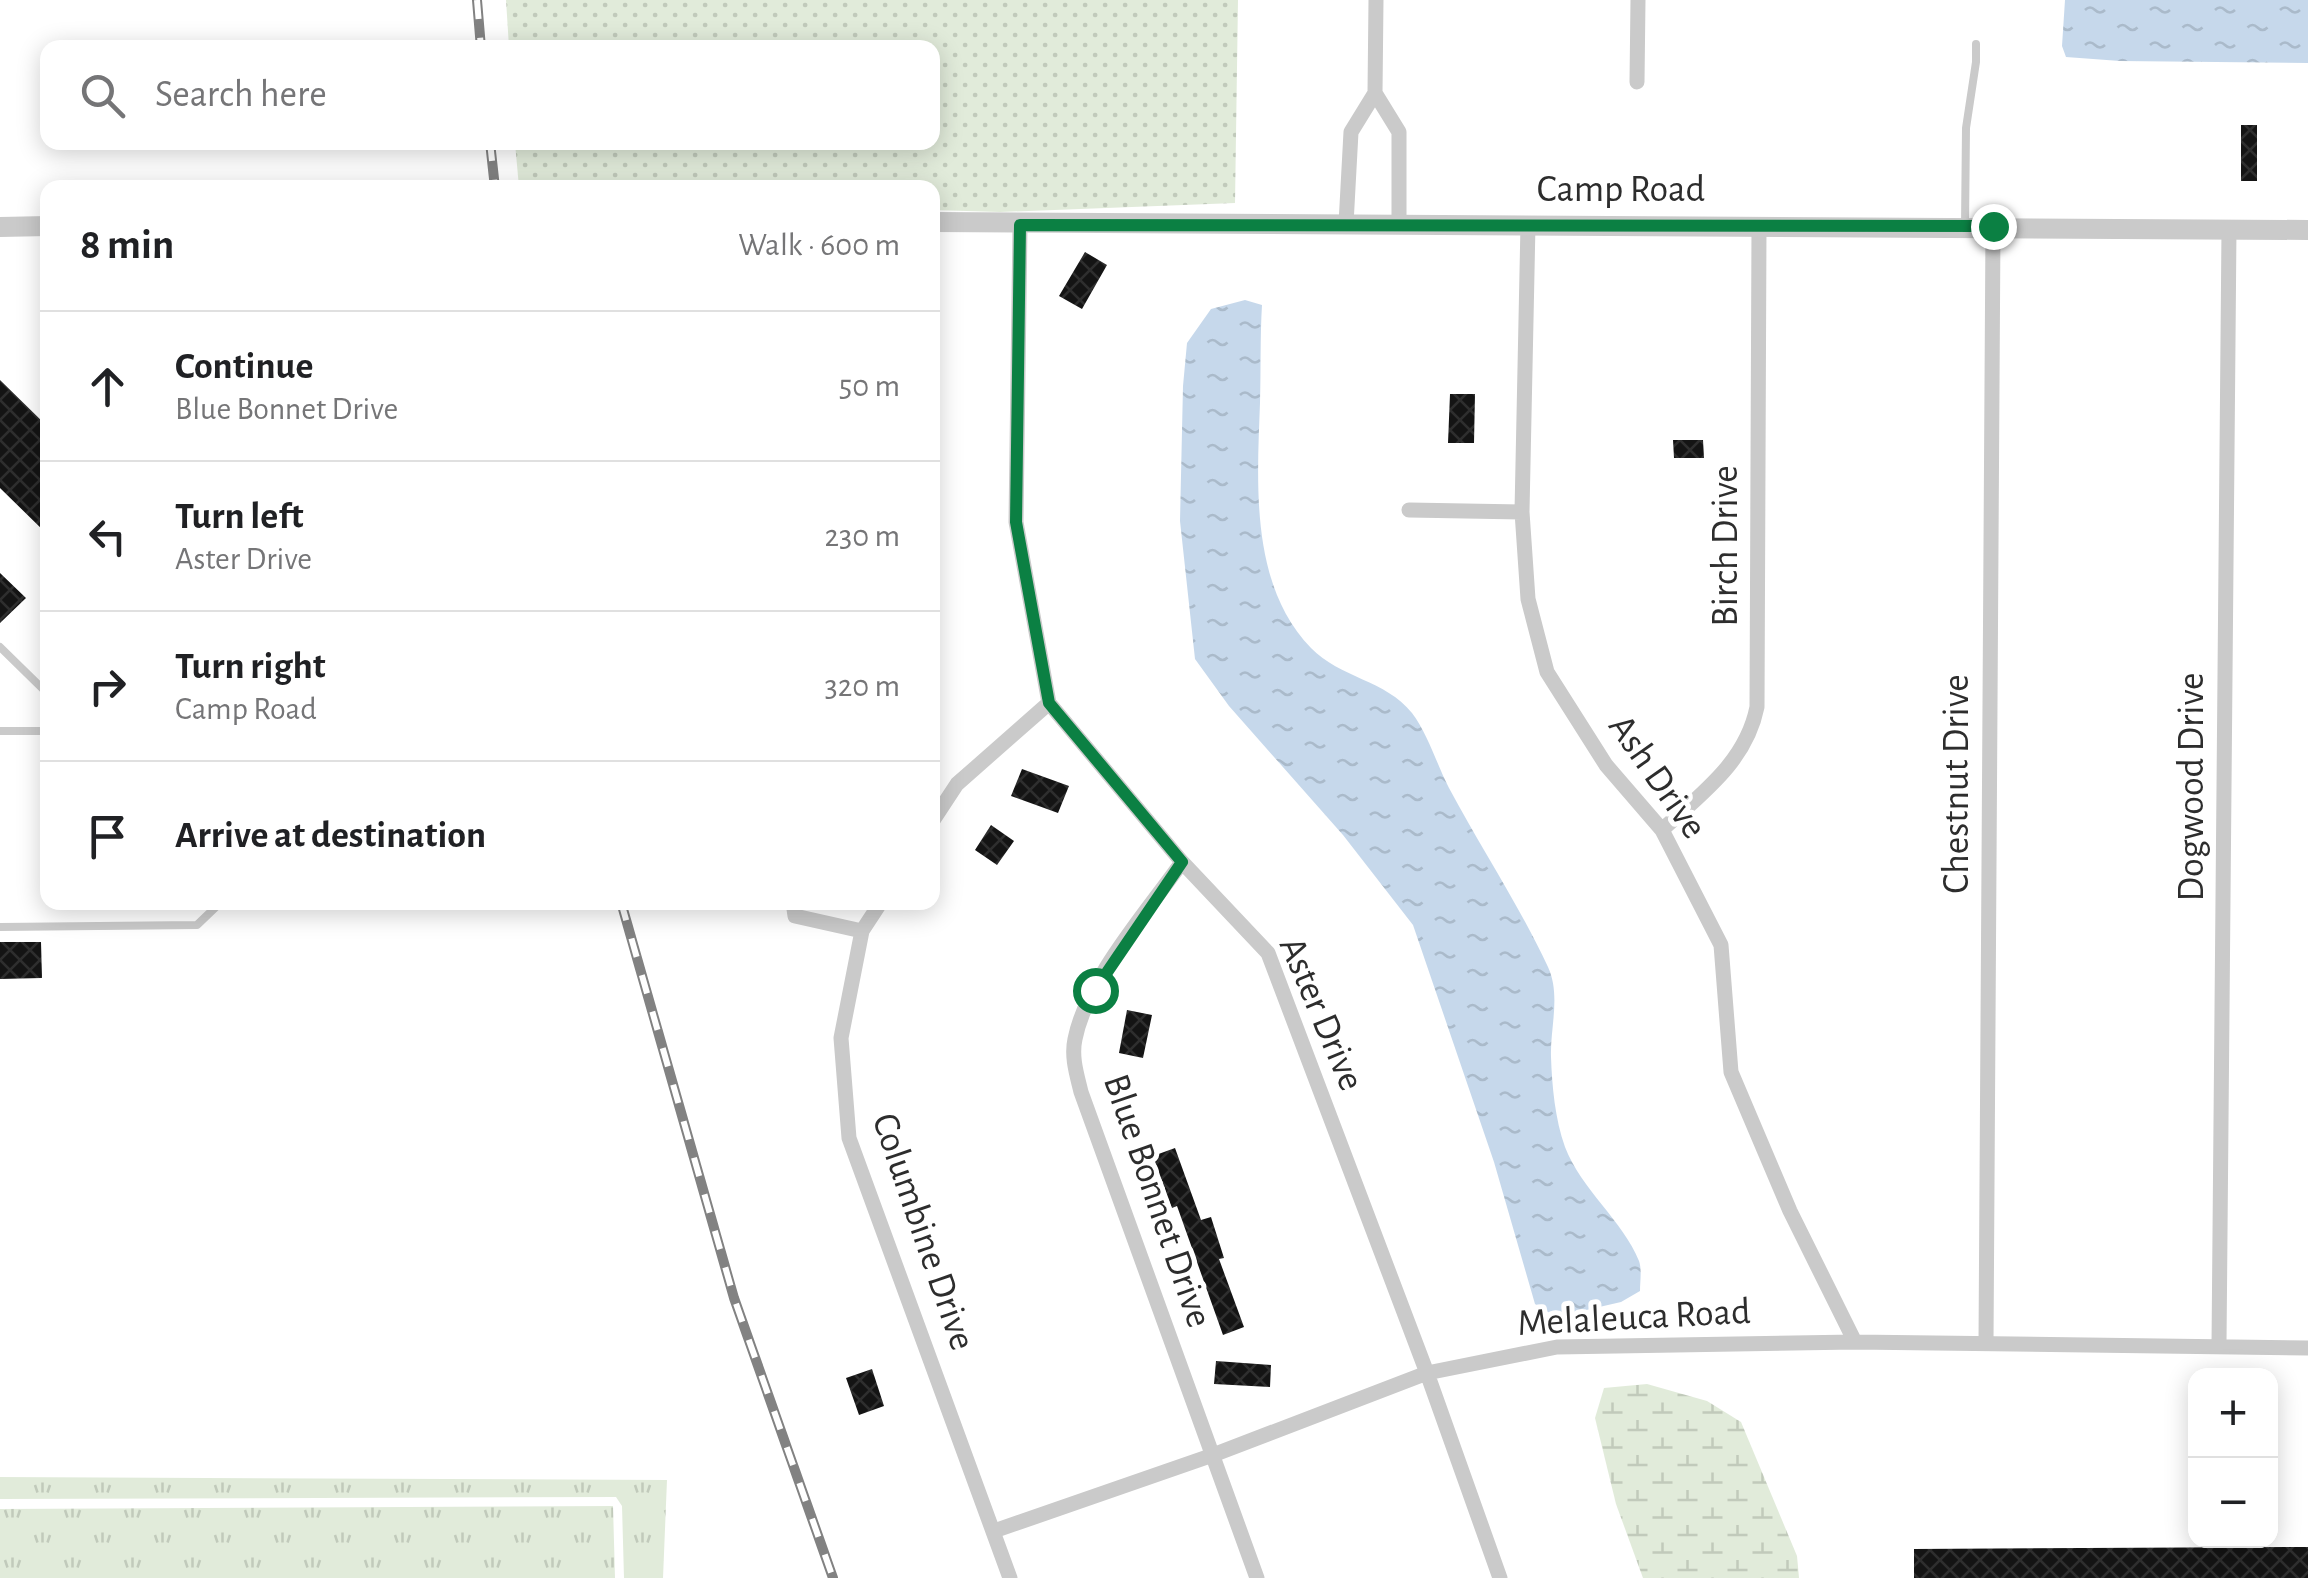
<!DOCTYPE html>
<html lang="en">
<head>
<meta charset="utf-8">
<style>
  :root { --surface:#fff; --page:#f2f2f2; --text:#202124; --muted:#757577; --line:#e0e0e0 }
  body { margin:0; font-family:"Alegreya Sans",sans-serif; background:var(--page); color:var(--text) }
  .controls { position:absolute; right:30px; bottom:30px; display:grid; overflow:hidden; border-radius:20px; box-shadow:0 5px 25px #0003 }
  .controls button { width:90px; height:90px; display:grid; place-items:center; padding:0; border:0; border-bottom:2px solid var(--line); background:var(--surface); color:var(--text); font:50px sans-serif }
  .stop { position:absolute; width:30px; height:30px; margin:-22px; border:8px solid #0b8043; border-radius:50%; background:#fff }
  .stop.end { background:#0b8043; border-color:#fff; box-shadow:0 2px 10px #0008 }
  .list { margin:0; padding:0; list-style:none }
  h2 { display:flex; justify-content:space-between; align-items:center; height:130px; margin:0; padding:0 40px; font-size:42px }
  h2 small { font-size:32px; font-weight:400; color:var(--muted) }
  .list li { display:grid; grid-template-columns:65px 1fr auto; gap:30px; align-items:center; box-sizing:border-box; height:150px; padding:0 40px; border-top:2px solid var(--line) }
  .list b { display:block; font-size:38px; white-space:nowrap }
  .list p { margin:0; font-size:32px; white-space:nowrap; color:var(--muted) }
  .list em { font-size:32px; font-style:normal; color:var(--muted) }
  .icon { flex:none; width:55px; height:55px; fill:none; stroke:currentColor; stroke-width:2; stroke-linecap:round; stroke-linejoin:round }
  .map { position:relative; flex:none; width:2308px; height:1578px; overflow:hidden }
  .search { position:absolute; background:var(--surface); box-shadow:0 5px 25px #0003; left:40px; top:40px; width:900px; height:110px; display:flex; align-items:center; gap:25px; box-sizing:border-box; padding:0 35px; border-radius:20px; color:var(--muted); font-size:38px }
  .panel { position:absolute; background:var(--surface); box-shadow:0 5px 25px #0003; left:40px; top:180px; width:900px; height:730px; border-radius:20px }
  .map>svg:first-child { display:block }
  .grass { fill:url(#grass-dots) }
  .wetland { fill:url(#wetland-marsh) }
  .park { fill:url(#park-tufts) }
  .water { fill:url(#water-ripples) }
  .building { fill:url(#building-cross-hatch) }
  .lines { fill:none; stroke-linecap:round; stroke-linejoin:round }
  .service { stroke:#cacaca; stroke-width:8 }
  .minor { stroke:#cacaca; stroke-width:15 }
  .tertiary { stroke:#cacaca; stroke-width:20 }
  .rail-casing { stroke:#828282; stroke-width:10 }
  .rail { stroke:#fff; stroke-width:6; stroke-dasharray:19; stroke-linecap:butt }
  .route { stroke:#0b8043; stroke-width:12 }
  .labels { text-anchor:middle; dominant-baseline:central; stroke-width:10; stroke-linejoin:round; paint-order:stroke }
  .street-label { font-size:38px; fill:#2d2d2d; stroke:#fff }
</style>
</head>
<body>
<div class="map">
<svg width="2308" height="1578" viewBox="0 0 2308 1578">
  <defs>
    <pattern id="grass-dots" width="8" height="8" patternUnits="userSpaceOnUse" patternTransform="scale(2.5)"><rect width="8" height="8" fill="#e1ebda"/><path d="M2 2h.1M6 6h.1" fill="none" stroke="#c1cabb" stroke-width="1.8" stroke-linecap="round"/></pattern>
    <pattern id="wetland-marsh" width="20" height="14" patternUnits="userSpaceOnUse" patternTransform="scale(2.5)"><rect width="20" height="14" fill="#e1ebda"/><path d="M1 5h8M5 5V1M11 12h8M15 12V8" fill="none" stroke="#c1cabb"/></pattern>
    <pattern id="park-tufts" width="24" height="20" patternUnits="userSpaceOnUse" patternTransform="scale(2.5)"><rect width="24" height="20" fill="#e1ebda"/><path d="M3 7l-1-3M5 7V3M7 7l1-3M15 17l-1-3M17 17v-4M19 17l1-3" fill="none" stroke="#c1cabb"/></pattern>
    <pattern id="water-ripples" width="26" height="14" patternUnits="userSpaceOnUse" patternTransform="scale(2.5)"><rect width="26" height="14" fill="#c6d8eb"/><path d="M2 4q2-2 4 0t4 0M15 11q2-2 4 0t4 0" fill="none" stroke="#aabaca"/></pattern>
    <pattern id="building-cross-hatch" width="8" height="8" patternUnits="userSpaceOnUse" patternTransform="scale(2.5)"><rect width="8" height="8" fill="#141414"/><path d="M0 0l8 8M0 8l8-8" fill="none" stroke="#2e2e2e"/></pattern>
  </defs>
  <rect width="100%" height="100%" fill="#fff"/>
  <path class="grass" d="M506 0H1238L1235 203 1000 212 933 210 932 188 519 187 515 143 932 142V48L509 47Z"/>
  <path class="wetland" d="M1647 1384 1707 1401 1741 1422 1797 1556 1799 1578H1643L1616 1504 1595 1418 1604 1388Z"/>
  <path class="park" d="M0 1477 667 1480 663 1578H624L622 1506 616 1497 0 1499Z
    M613 1506 615 1578H0V1509Z"/>
  <path class="water" d="M2065 0H2308V63L2120 61 2066 57 2062 46Z
    M1245 300 1262 305C1260 338 1261 370 1260 403 1257 485 1250 585 1311 648 1340 678 1386 680 1412 713 1428 734 1437 765 1449 788 1481 848 1519 905 1548 967 1561 995 1550 1028 1551 1057 1552 1086 1555 1119 1565 1147 1581 1189 1623 1221 1639 1261 1642 1269 1640 1282 1640 1291L1621 1302 1556 1317 1535 1304 1494 1162 1413 925 1343 835 1229 706 1195 659 1180 521 1183 386 1187 343 1211 309Z"/>
  <path class="building" d="M2241 125H2257V181H2241Z
    M1085 252 1107 265 1082 309 1059 296Z
    M0 380 48 427V535L0 488Z
    M1450 394H1475L1474 443H1448Z
    M1673 440H1703L1704 458H1674Z
    M0 573 26 598 0 623Z
    M1022 769 1069 786 1058 813 1011 796Z
    M991 825 1014 841 997 865 975 850Z
    M0 942H41L42 978 0 979Z
    M1127 1010 1152 1015 1143 1058 1119 1053Z
    M1175 1148 1201 1220 1211 1217 1224 1258 1219 1259 1244 1327 1223 1335 1177 1206 1172 1208 1153 1156Z
    M1216 1361 1271 1365 1270 1387 1214 1384Z
    M872 1369 884 1406 859 1415 846 1378Z
    M2288 1547H2308V1578H1914V1549Z"/>
  <g class="lines">
    <path class="service" d="M1965 226 1966 128 1976 62V44
      M0 647 48 694
      M0 731H48
      M0 927 197 925 221 902"/>
    <path class="minor" d="M1637 82 1638 0
      M1375 93 1376 0
      M1346 224 1351 132 1375 93 1399 132V224
      M1528 224 1522 512 1528 599 1547 672 1606 765 1662 830 1721 945 1731 1072 1790 1211 1855 1342
      M1020 225 1016 522 1049 703 1182 862 1268 953 1427 1373 1500 1578
      M1409 510 1522 512
      M932 822 957 784 1049 703
      M1662 830C1702 793 1746 762 1757 707L1759 226
      M1182 862C1147 912 1087 979 1075 1039 1071 1057 1077 1075 1081 1092L1257 1578
      M793 902 795 916 862 931
      M881 902 862 931 841 1038 849 1138 1010 1578
      M1986 1342 1993 226
      M2219 1345 2229 229
      M994 1531 1213 1455 1427 1373 1557 1347 1855 1342 2308 1348"/>
    <path class="tertiary" d="M932 222 2308 230
      M0 227 48 226"/>
    <g class="rail-casing">
      <path id="rail" d="M477 0 481 48
        M490 142 495 188
        M621 902 734 1298 833 1578"/>
    </g>
    <use href="#rail" class="rail"/>
  </g>
  <g class="lines">
    <path class="route" d="M1095 990 1182 862 1049 703 1016 522 1020 225 1993 226"/>
  </g>
  <g class="labels">
    <g class="street-label">
      <text x="1621" y="190">Camp Road</text>
      <text transform="translate(1726 546) rotate(-90)">Birch Drive</text>
      <text transform="translate(1657 777) rotate(55)">Ash Drive</text>
      <text transform="translate(1957 784) rotate(-90)">Chestnut Drive</text>
      <text transform="translate(2192 787) rotate(-90)">Dogwood Drive</text>
      <text transform="translate(1321 1014) rotate(67)">Aster Drive</text>
      <text transform="translate(1157 1201) rotate(71)">Blue Bonnet Drive</text>
      <text transform="translate(923 1232) rotate(71)">Columbine Drive</text>
      <text transform="translate(1634 1318) rotate(-3)">Melaleuca Road</text>
    </g>
  </g>
</svg>
<div class="controls">
<button>+</button>
<button>−</button>
</div>
<div class="stop" style="left:1095px;top:990px"></div>
<div class="stop end" style="left:1993px;top:226px"></div>
<div class="search"><svg class="icon" aria-label="search" viewBox="0 0 24 24"><circle cx="10" cy="10" r="6"/><path d="M15 15l6 6"/></svg>Search here</div>
<section class="panel">
<h2>8 min<small>Walk · 600 m</small></h2>
<ul class="list">
<li><svg class="icon" aria-label="ahead" viewBox="0 0 24 24"><path d="M12 20V5M6 11l6-6 6 6"/></svg><div><b>Continue</b><p>Blue Bonnet Drive</p></div><em>50 m</em></li>
<li><svg class="icon" aria-label="left" viewBox="0 0 24 24"><path d="M17 20v-9H6M10 6l-5 5 5 5"/></svg><div><b>Turn left</b><p>Aster Drive</p></div><em>230 m</em></li>
<li><svg class="icon" aria-label="right" viewBox="0 0 24 24"><path d="M7 20v-9h11M14 6l5 5-5 5"/></svg><div><b>Turn right</b><p>Camp Road</p></div><em>320 m</em></li>
<li><svg class="icon" aria-label="arrive" viewBox="0 0 24 24"><path d="M6 21V4h12l-3 4 3 4H6"/></svg><div><b>Arrive at destination</b></div></li>
</ul>
</section>
</div>
</body>
</html>
